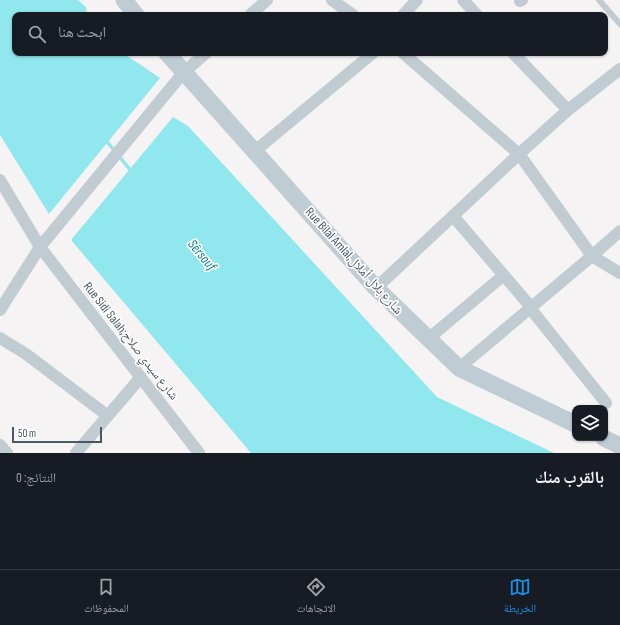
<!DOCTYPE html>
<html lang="ar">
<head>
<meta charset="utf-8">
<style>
  :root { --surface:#171b24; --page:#20242c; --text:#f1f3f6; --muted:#9ea1a6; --line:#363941; --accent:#1b91e6 }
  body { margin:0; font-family:"Sofia Sans Condensed","Noto Naskh Arabic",sans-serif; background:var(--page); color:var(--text); direction:rtl }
  .controls { position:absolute; right:12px; bottom:12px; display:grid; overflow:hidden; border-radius:8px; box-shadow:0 1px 3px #0004 }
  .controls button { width:36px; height:36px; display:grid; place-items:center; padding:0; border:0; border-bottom:1px solid var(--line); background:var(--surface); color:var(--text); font:20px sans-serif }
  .scale { position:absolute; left:12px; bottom:10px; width:90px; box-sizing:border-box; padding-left:4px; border:2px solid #4a5961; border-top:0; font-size:11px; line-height:14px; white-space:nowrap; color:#4a5961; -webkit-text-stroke:3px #fff; paint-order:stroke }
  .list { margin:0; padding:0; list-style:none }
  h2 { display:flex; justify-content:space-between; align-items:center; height:52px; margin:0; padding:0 16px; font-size:17px }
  h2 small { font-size:13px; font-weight:400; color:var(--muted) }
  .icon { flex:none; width:22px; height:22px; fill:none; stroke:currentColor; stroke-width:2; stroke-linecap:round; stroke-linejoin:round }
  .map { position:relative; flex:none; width:620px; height:453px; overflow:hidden; direction:ltr }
  .search { position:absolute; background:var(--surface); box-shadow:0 1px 3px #0004; left:12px; right:12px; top:12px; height:44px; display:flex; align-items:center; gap:10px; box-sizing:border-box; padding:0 14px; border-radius:8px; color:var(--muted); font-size:15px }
  .sheet { height:116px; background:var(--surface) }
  nav { display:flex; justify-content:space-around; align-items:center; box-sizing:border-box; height:56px; border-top:1px solid var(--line); background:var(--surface); font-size:11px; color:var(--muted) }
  nav a { display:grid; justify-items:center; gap:2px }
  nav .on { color:var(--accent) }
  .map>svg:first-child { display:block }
  .water { fill:#90e7ed }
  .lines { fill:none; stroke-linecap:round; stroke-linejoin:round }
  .stream { stroke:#90e7ed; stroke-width:3.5 }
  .lane { stroke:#c1ccd2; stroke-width:6 }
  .street { stroke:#c1ccd2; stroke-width:12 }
  .secondary { stroke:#bfccd4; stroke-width:17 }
  .labels { text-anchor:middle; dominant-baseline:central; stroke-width:3.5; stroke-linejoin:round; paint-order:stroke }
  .street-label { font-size:13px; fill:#4a5961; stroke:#fff }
  .water-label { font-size:14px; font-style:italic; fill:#0d8289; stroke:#fff }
</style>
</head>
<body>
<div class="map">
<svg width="620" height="453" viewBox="0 0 620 453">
  <rect width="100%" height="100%" fill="#f5f3f3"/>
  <path class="water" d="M0 0H78L86 7 87 15H15V53H123L160 78 49 214 0 135Z
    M173 117 188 126 437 397 554 453H251L71 240Z"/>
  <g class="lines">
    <path class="stream" d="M104 138 132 172"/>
    <path class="lane" d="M599 0 620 24"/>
    <path class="street" d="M332 0 353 15
      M463 0 477 15
      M520 1 522 0
      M250 15 267 0
      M403 15 417 0
      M403 53 519 154 568 110 620 69
      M513 53 568 110
      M255 151 373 53
      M0 180 40 247 183 73 206 53
      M453 216 531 307
      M620 231 592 256 620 273
      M376 288 519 154 592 256 459 368
      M530 308 606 403
      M0 310 40 247 199 453
      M0 338 26 354 108 416
      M428 339 504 275
      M0 445 7 453
      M76 453 141 377"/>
    <path class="secondary" d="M124 0 136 15
      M167 53 376 288 459 368 575 424
      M604 438 620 446"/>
  </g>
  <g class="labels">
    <g class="street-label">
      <text transform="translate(354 261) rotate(48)">Rue Bilal Amlal,شارع بلال أملال</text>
      <text transform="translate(131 341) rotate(52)">Rue Sidi Salah;شارع سيدي صلاح</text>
    </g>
    <g class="water-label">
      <text transform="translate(202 255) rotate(50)">Sêrsouf</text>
    </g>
  </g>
</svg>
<div class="controls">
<button><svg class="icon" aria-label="layers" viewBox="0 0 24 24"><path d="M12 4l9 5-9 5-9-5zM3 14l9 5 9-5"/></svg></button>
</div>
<div class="scale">50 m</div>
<div class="search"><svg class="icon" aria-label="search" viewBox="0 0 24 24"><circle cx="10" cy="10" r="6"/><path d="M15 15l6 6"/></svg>ابحث هنا</div>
</div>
<section class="sheet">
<h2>بالقرب منك<small>النتائج: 0</small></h2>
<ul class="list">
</ul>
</section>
<nav>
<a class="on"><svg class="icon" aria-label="map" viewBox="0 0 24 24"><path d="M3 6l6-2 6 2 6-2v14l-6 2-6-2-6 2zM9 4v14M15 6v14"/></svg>الخريطة</a>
<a><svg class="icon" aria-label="directions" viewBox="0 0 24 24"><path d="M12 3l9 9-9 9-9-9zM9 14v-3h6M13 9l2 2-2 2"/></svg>الاتجاهات</a>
<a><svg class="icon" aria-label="saved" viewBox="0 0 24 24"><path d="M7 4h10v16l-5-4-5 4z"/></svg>المحفوظات</a>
</nav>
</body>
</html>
